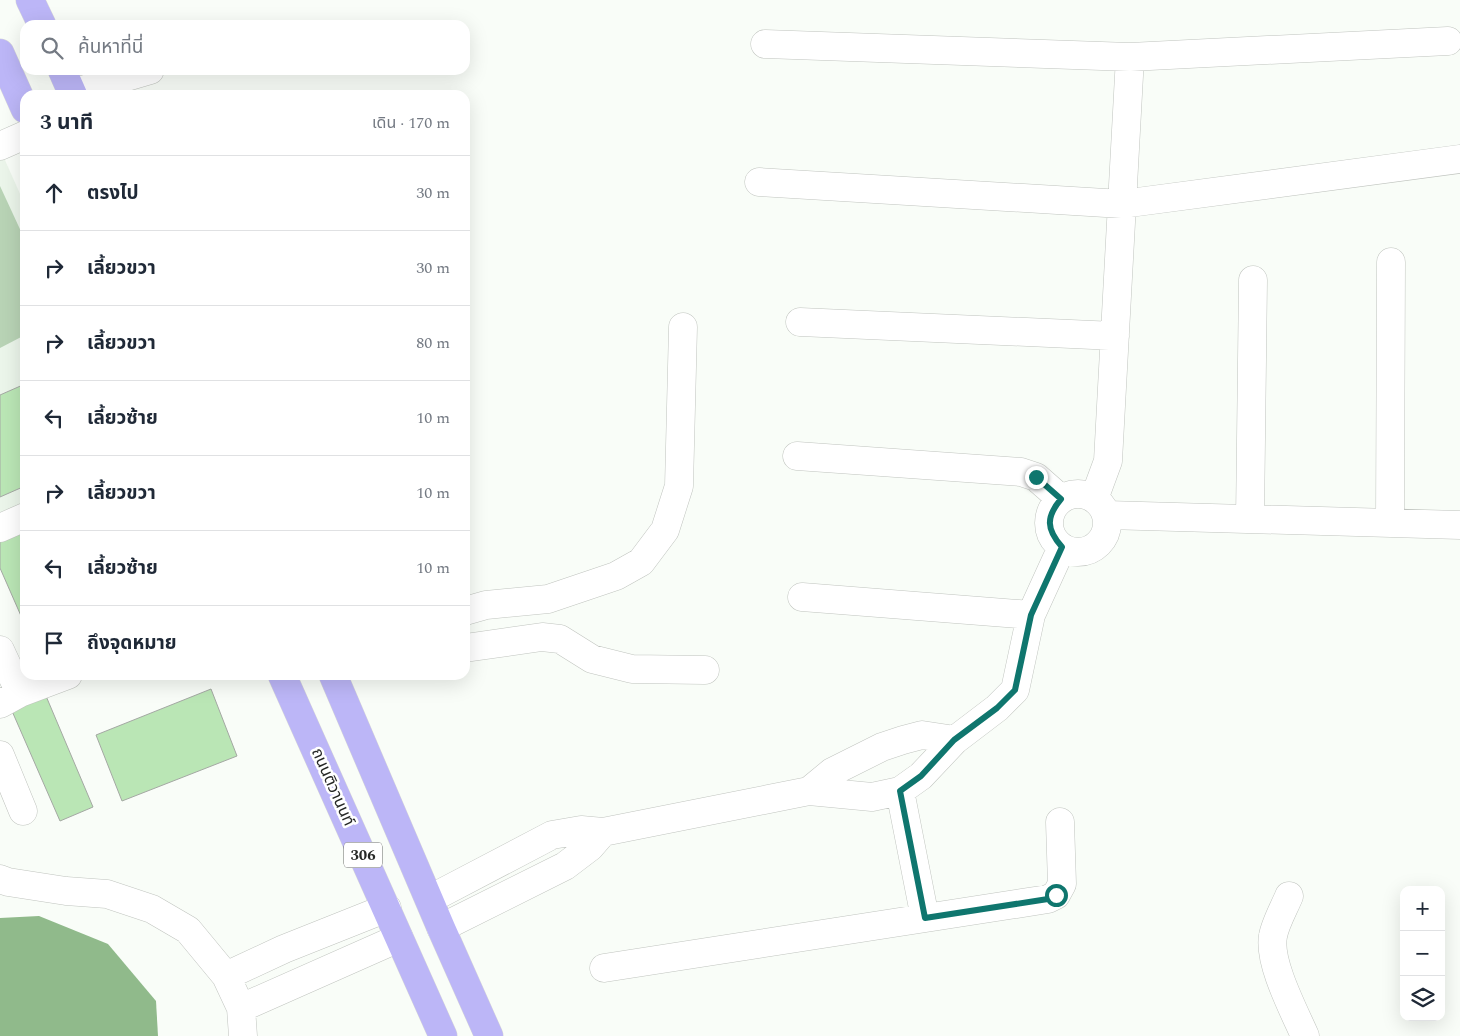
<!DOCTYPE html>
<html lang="th">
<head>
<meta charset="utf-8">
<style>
  :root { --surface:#fff; --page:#f6f6f7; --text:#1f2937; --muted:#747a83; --line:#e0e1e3 }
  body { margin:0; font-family:Spectral,"Noto Sans Thai",serif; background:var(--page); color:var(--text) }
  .controls { position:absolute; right:15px; bottom:15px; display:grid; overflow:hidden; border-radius:10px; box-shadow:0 5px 20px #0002 }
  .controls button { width:45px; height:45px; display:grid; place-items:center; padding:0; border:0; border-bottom:1px solid var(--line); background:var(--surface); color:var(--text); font:25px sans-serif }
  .stop { position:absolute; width:15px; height:15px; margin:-11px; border:4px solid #0f766e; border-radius:50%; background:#fff }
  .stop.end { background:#0f766e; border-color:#fff; box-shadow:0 1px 5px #0008 }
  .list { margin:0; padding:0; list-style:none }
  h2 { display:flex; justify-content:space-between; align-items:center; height:65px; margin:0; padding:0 20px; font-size:21px }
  h2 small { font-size:16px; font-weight:400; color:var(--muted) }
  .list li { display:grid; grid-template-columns:32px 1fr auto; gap:15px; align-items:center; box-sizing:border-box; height:75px; padding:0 20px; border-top:1px solid var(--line) }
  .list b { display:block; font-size:19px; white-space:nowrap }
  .list em { font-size:16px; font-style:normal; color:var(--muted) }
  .icon { flex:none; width:28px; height:28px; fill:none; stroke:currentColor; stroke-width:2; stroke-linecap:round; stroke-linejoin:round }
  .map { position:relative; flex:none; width:1460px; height:1036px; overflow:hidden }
  .search { position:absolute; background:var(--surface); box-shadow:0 5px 20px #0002; left:20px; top:20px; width:450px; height:55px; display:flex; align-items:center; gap:12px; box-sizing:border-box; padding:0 18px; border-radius:15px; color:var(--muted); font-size:19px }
  .panel { position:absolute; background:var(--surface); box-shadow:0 5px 20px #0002; left:20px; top:90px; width:450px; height:590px; border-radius:15px }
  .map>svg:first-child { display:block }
  .built { fill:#ebf5ea }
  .green { fill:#b8d3b5 }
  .water { fill:#90ba8b }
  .building { fill:#bae6b5; stroke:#a4a8a3 }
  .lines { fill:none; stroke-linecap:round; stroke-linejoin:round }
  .minor-casing { stroke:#c0c4bf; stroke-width:29 }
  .major-casing { stroke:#d8d8d8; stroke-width:29 }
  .minor { stroke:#fff; stroke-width:28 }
  .major { stroke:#bcb6f7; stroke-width:28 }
  .route { stroke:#0f766e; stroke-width:6 }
  .labels { text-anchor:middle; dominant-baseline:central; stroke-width:5; stroke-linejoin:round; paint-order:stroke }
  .shield { fill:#fff; stroke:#676867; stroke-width:1 }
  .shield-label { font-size:15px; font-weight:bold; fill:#262826 }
  .street-label { font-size:16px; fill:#262826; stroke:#fff }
</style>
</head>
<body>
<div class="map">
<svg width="1460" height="1036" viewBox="0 0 1460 1036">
  <rect width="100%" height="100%" fill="#f9fdf8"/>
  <path class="built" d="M0 149 25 205V503L0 514Z"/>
  <path class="green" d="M0 186 25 240V335L0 348Z"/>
  <path class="water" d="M39 916 108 944 156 1001 158 1036H0V918Z"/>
  <path class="building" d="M25 384V486L0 497V395Z
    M25 520V625L0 568V531Z
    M211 689 237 756 122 801 96 735Z
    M46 696 93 807 60 821 12 711Z"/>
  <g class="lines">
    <g class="minor-casing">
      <path id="minor" d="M765 44 1130 57 1448 41
        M72 93 150 70
        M0 146 25 135
        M759 182 1122 204 1460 159
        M800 322 1115 336
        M797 456 1021 472 1036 477 1061 499
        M1049 523a29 29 0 1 1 58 0a29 29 0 1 1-58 0Z
        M1094 499 1108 461 1130 57
        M1107 515 1460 525
        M1250 519 1253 280
        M1390 523 1391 262
        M0 528 25 517
        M802 597 1031 615
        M465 611 486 605 548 599 616 576 641 562 665 530 679 486 683 327
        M465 648 542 637 560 639 592 659 632 669 705 670
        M0 650 20 693
        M0 704 20 693 68 675
        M0 755 23 811
        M809 791 832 772 882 747 903 740 922 735 955 740
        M900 791 925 918
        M0 879 8 882 66 891 107 894 152 909 188 930 226 976 241 1008 243 1036
        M1289 896C1284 908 1275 924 1273 936 1268 962 1294 1011 1305 1036
        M430 899 552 835 581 830 603 832 809 791 872 797 900 791 921 776 955 740 997 708 1015 690 1031 615 1062 547
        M441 928 565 866 590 847 603 832
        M604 968 1048 899 1056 895 1062 884 1060 822
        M226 976 284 949 387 908
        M241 1008 399 938"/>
    </g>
    <g class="major-casing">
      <path id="major" d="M30 0 42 25
        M0 53 25 109
        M62 70 73 95
        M282 675 443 1036
        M333 675 441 928 489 1036"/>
    </g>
    <use href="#minor" class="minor"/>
    <use href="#major" class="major"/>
  </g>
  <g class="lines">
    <path class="route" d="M1036 477 1061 499C1046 517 1046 529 1062 547L1031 615 1015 690 997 708 954 740 921 776 900 791 925 918 1048 899 1056 895"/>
  </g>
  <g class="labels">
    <rect class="shield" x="344" y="842.5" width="38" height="25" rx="4"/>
    <g class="shield-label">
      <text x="363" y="855">306</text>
    </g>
    <g class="street-label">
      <text transform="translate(333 787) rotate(66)">ถนนติวานนท์</text>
    </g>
  </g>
</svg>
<div class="controls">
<button>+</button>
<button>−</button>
<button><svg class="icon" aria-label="layers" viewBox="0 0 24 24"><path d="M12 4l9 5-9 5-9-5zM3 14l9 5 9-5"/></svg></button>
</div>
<div class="stop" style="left:1056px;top:895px"></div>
<div class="stop end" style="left:1036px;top:477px"></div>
<div class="search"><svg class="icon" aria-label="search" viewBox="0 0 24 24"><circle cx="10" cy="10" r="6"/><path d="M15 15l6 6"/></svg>ค้นหาที่นี่</div>
<section class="panel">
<h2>3 นาที<small>เดิน · 170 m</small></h2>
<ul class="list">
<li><svg class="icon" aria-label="ahead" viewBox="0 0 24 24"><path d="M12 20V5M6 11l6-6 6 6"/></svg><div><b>ตรงไป</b></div><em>30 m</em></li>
<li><svg class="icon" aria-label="right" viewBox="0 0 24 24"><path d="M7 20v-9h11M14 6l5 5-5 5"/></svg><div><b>เลี้ยวขวา</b></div><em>30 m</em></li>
<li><svg class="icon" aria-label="right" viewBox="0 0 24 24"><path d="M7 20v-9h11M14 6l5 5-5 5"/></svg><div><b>เลี้ยวขวา</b></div><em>80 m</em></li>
<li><svg class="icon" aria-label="left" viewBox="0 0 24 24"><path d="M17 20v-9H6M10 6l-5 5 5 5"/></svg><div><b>เลี้ยวซ้าย</b></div><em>10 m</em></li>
<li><svg class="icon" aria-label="right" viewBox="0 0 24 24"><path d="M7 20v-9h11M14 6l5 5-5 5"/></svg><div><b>เลี้ยวขวา</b></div><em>10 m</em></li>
<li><svg class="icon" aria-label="left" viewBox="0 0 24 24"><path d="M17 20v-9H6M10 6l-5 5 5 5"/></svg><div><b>เลี้ยวซ้าย</b></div><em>10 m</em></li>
<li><svg class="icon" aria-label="arrive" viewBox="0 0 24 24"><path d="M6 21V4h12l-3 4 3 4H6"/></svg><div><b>ถึงจุดหมาย</b></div></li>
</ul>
</section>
</div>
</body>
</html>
